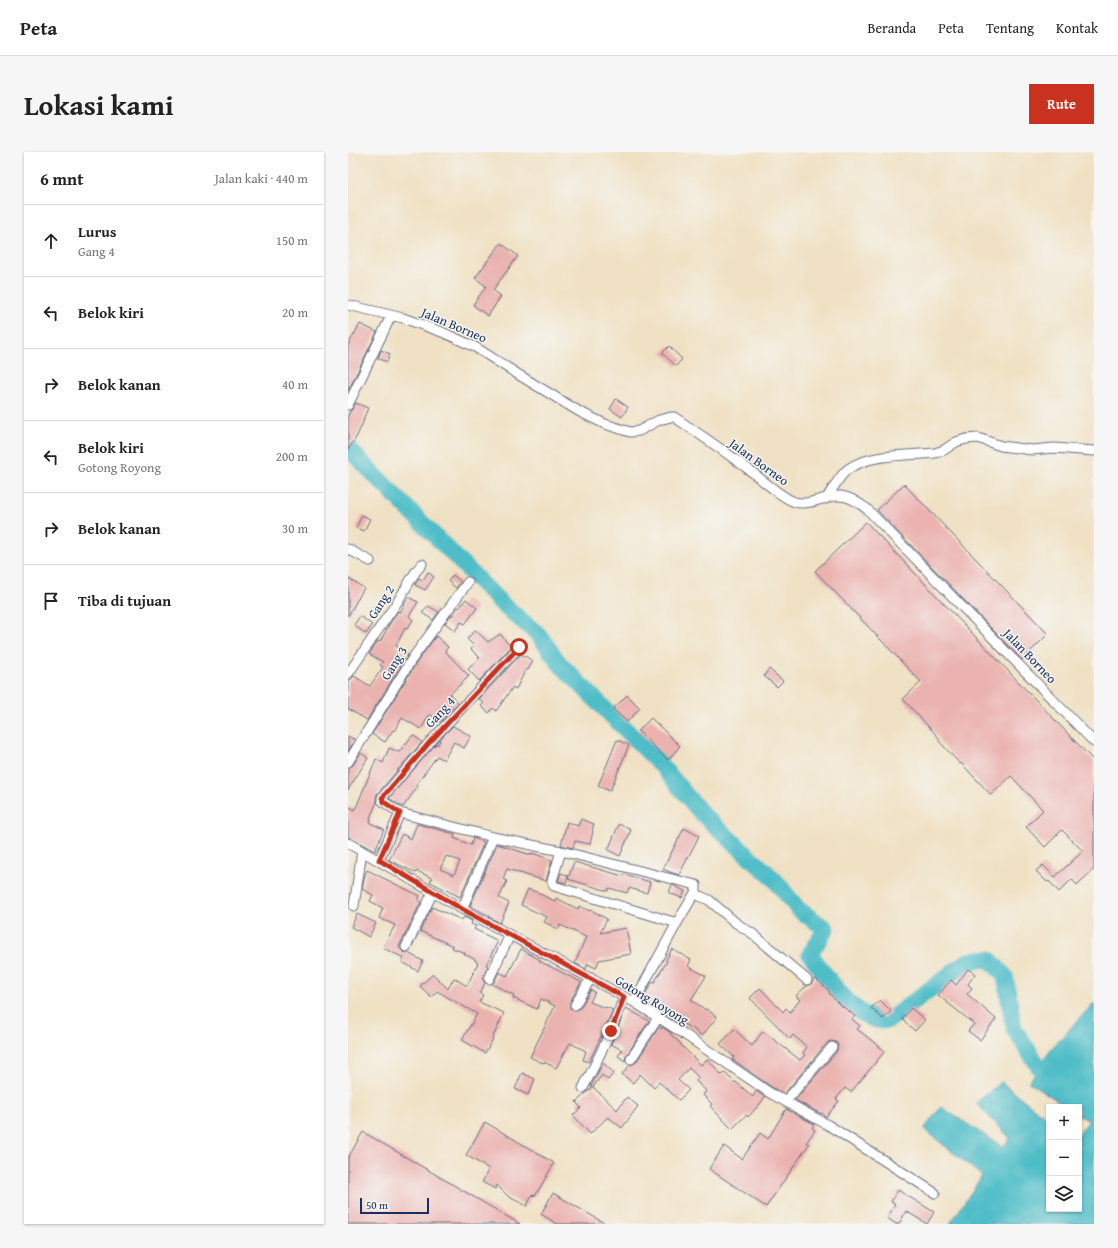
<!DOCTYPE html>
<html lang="id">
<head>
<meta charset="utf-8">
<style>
  :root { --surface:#fff; --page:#f6f6f6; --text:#222; --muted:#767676; --line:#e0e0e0; --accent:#c8321e }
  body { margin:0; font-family:"Gentium Book Plus",serif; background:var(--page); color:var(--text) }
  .controls { position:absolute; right:12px; bottom:12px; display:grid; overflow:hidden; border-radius:0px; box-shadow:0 1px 3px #0004 }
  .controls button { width:36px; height:36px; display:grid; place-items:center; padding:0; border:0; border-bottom:1px solid var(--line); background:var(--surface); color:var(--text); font:20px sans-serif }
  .scale { position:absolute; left:12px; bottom:10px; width:69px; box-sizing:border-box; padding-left:4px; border:2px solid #1b2f5e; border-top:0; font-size:11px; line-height:14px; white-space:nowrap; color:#1b2f5e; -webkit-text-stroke:3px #f6f6f2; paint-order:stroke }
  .stop { position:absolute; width:12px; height:12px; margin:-9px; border:3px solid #c8321e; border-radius:50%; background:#fff }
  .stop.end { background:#c8321e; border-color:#fff; box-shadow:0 1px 4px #0008 }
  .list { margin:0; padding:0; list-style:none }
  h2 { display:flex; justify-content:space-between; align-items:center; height:52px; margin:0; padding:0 16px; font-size:17px }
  h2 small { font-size:13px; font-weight:400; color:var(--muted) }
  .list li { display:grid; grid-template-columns:26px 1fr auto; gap:12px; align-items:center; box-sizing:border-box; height:72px; padding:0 16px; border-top:1px solid var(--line) }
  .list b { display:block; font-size:15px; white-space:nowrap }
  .list p { margin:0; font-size:13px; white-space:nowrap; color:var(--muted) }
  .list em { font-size:13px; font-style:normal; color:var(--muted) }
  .icon { flex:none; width:22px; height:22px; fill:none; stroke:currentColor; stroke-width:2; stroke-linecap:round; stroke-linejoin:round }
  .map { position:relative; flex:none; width:746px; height:1072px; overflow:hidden; border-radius:0px }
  header { display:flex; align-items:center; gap:24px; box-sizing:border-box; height:56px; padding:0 20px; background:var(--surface); border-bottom:1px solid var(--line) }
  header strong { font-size:19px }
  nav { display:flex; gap:22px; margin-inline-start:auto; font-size:14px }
  .intro { display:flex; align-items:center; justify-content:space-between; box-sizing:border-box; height:96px; padding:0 24px }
  h1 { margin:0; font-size:28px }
  .button { padding:10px 18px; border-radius:0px; background:var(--accent); color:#fff; font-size:14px; font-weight:700 }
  main { display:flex; gap:24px; padding:0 24px }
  aside { flex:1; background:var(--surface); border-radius:0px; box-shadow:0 1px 3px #0004 }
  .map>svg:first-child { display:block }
  .water { fill:#4fbdc8; stroke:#357693 }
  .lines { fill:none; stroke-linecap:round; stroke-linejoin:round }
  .river { stroke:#4fbdc8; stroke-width:17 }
  .building { fill:#ebb3b0; fill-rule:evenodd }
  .street-casing { stroke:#666d82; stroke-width:11 }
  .street { stroke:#fff; stroke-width:9 }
  .route { stroke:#c8321e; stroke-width:5 }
  .labels { text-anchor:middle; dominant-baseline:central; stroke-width:3; stroke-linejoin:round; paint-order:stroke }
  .street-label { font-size:13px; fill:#1b2f5e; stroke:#f6f6f2 }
</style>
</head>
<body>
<header>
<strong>Peta</strong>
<nav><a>Beranda</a><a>Peta</a><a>Tentang</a><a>Kontak</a></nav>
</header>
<div class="intro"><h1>Lokasi kami</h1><a class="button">Rute</a></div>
<main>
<aside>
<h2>6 mnt<small>Jalan kaki · 440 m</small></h2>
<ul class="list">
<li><svg class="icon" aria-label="ahead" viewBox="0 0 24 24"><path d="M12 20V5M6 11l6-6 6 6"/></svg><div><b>Lurus</b><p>Gang 4</p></div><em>150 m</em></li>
<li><svg class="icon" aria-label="left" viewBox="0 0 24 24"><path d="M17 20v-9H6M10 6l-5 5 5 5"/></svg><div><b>Belok kiri</b></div><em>20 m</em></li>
<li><svg class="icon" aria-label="right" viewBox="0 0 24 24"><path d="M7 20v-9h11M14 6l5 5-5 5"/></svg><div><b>Belok kanan</b></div><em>40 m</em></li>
<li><svg class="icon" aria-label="left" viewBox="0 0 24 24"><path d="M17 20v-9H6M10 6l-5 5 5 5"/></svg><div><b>Belok kiri</b><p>Gotong Royong</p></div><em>200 m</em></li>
<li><svg class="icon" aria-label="right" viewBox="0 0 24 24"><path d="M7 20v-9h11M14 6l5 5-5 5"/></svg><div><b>Belok kanan</b></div><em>30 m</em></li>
<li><svg class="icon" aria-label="arrive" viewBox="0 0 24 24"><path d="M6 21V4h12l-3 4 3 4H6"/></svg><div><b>Tiba di tujuan</b></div></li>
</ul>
</aside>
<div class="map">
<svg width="746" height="1072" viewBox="0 0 746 1072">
  <rect width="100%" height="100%" fill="#f6f6f2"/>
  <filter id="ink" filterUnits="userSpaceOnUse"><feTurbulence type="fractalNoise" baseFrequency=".025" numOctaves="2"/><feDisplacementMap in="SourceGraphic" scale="8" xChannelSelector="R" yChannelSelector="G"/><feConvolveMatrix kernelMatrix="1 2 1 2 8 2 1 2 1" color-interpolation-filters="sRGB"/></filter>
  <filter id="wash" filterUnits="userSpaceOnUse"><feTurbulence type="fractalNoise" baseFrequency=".012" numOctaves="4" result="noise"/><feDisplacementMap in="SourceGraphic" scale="16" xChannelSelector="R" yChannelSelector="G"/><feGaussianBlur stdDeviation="0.9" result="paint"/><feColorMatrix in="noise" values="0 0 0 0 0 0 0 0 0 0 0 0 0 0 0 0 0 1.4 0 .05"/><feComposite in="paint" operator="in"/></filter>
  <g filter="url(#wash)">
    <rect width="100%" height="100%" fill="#f0e1c4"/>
    <path class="water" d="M746 851V1072H602L634 1024 576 977 593 955 655 995 662 986 628 951 653 930 701 968V1057H731V981L741 969 731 963V955H719L681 930 704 896Z"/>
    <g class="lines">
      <path class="river" d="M0 296 156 454 190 482 211 511 313 613 354 662 426 727 450 757 478 777 462 802C478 823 511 875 541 868L620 809 641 807 657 824 666 877 691 915 746 936"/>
    </g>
    <g id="blocks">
      <path class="building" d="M153 91 170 104 145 138 153 144 140 164 125 153 138 134 127 126Z
        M12 172 29 180 0 239V193Z
        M321 194 334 207 328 214 314 201Z
        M33 198 42 202 39 210 30 206Z
        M268 247 280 255 274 265 262 257Z
        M8 251 20 256 15 268H16L9 284 0 298V263Z
        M556 332 700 482 674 508 529 358Z
        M14 363 22 367 16 379 8 376Z
        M518 370 746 609V717L729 733 724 727 711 740 701 729 699 730 688 719 695 713 707 725 735 699 714 678 697 695 678 675 695 658 663 624 643 643 613 611 612 612 590 588 592 587 555 547 573 530 467 419Z
        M80 420 86 425 77 438 67 433 71 426 75 428Z
        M105 423 113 430 108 436 100 429Z
        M0 426 16 436 0 464Z
        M60 445 70 450 61 464 65 468 59 477 57 476 48 494 60 503 19 568 0 557V528L3 527 6 524 22 534 35 515 32 513 35 510 21 502 30 489 32 490 41 473 50 459 52 461Z
        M118 447 129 456 117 472 113 470 107 479 97 471 103 463 104 464 110 455 111 456Z
        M80 454 91 460 85 468 74 461Z
        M12 464 24 473 18 482 6 473Z
        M127 478 140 490 152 482 163 495 131 529 120 517 132 506 123 497 126 494 119 487Z
        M88 484 100 495 97 499 121 524 102 542 110 551 92 570 82 562 73 577 54 566 46 579 45 578 37 590 24 582 69 510Z
        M173 502 185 509 180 518 178 517 168 537 165 535 148 559 145 556 141 561 133 554 136 551 131 547Z
        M421 517 435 529 429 535 416 524Z
        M279 543 292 556 279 570 265 557Z
        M303 566 332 594 320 608 290 579Z
        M105 574 123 584 116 596 106 590 96 608 89 604 68 633 70 634 55 655 41 646 85 595 88 592 90 593 93 586Z
        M65 583 74 590 29 642 28 645 29 650 22 666 23 667 22 671 36 677 27 699 0 685V654L7 658 28 607 35 611 41 596 51 600Z
        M0 584 7 588 0 599Z
        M269 588 281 593 262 639 250 634Z
        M13 601 20 606 0 638V616L5 613Z
        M233 667 246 672 244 678 245 679 242 692 227 689 225 696 213 693 219 670 230 674Z
        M69 672 107 682 106 686 123 693 125 686 136 690 112 745 82 730 84 726 69 719 68 721 41 708 54 682 63 687ZM98 704 112 709 106 723 92 717Z
        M271 672 283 678 272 704 260 698Z
        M336 676 351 684 331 723 322 720 315 717Z
        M149 692 183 703 184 701 204 708 198 729 159 717 155 727 159 729 151 746 161 751 152 771 141 765 142 764 122 754Z
        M226 710 275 724 276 722 302 730 299 741 281 736 279 741 261 736 260 739 220 727Z
        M19 718 72 744 70 748 73 750 51 795 55 800 60 801 75 809 70 819 54 810 56 806 35 796 47 773 31 766 35 756 22 749 25 743 14 737 17 723Z
        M213 721 220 724 218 731 210 729Z
        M324 733 337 739 334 746 321 741Z
        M180 737 194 742V743L207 749 208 746 230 757 231 754 242 759 243 758 259 767 252 781 278 776 283 802 251 808 248 816 240 812 238 817 227 811 238 785 212 773 210 777 196 770 199 765 173 753Z
        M84 755 114 768 116 765 124 769 123 772 128 774 126 777 150 789 138 813 140 814 135 825V828L137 831 132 841 135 843 131 850 156 861 144 887H145L137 901 114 888 129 862 89 839 83 845 72 834 85 822 100 837 106 826 119 834 130 811 128 810V808L116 802 117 801 104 796 105 794 72 779Z
        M9 762 28 771 21 785 3 775Z
        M173 797 192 808 191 809 233 830 222 850V856L224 858 227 859 232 856 243 838 247 840 242 850 257 856 258 855 265 858 241 910 235 908 238 899 222 891 208 916 196 910 195 911 182 905 207 854 193 847 189 857 165 846 166 843 144 832 146 830 151 820 159 824Z
        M324 797 343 808 340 814 358 824 343 848 358 858 359 857 369 865 354 884 343 875 342 876 331 869 330 871 321 865 322 864 294 848 304 830 306 831 319 809 318 808Z
        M620 817 627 822 620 832 624 836 619 842 648 867 632 888 620 879 626 872 590 843 603 828 608 833Z
        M467 826 482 840 481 841 489 850 507 864 504 867 512 874 509 877 537 899 503 940 497 936 488 947 491 949 478 965 474 961 473 962 447 948 489 899 490 893 488 890 482 889 479 891 436 942 425 936 384 907 386 905 372 892 386 877 404 894 415 879 452 908 457 903 455 901 459 895 445 883 442 887 402 846 412 836 435 860 438 856 442 860 452 848 448 844 456 836 463 832Z
        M532 848 543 859 535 867 523 856Z
        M278 856 301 869 278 904 277 909 270 904 274 898 263 892Z
        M563 856 577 868 567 879 554 867Z
        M311 875 313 877 314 875 323 881 322 882 333 892V893L353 913 359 907 374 923 377 921 387 931 388 930 405 945 408 939 417 945 412 952 400 965 398 963 384 977 362 954 364 952 355 943 358 939 348 929 351 926 341 916 330 928 341 938 331 948 311 930 306 936 292 922 285 931 274 922 282 913 285 912 288 910Z
        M255 911 266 921 260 928 254 923 245 935 269 958 279 945 290 954 274 976 260 965 242 982 225 963 233 956 228 950 244 936 243 934Z
        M174 921 187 927 180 943 167 937Z
        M438 957 466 972 464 976 467 978 458 991 461 992 418 1055 361 1017 376 994 394 1007 412 981 420 987Z
        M137 970 206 1011 187 1044 184 1043 179 1054 161 1045 149 1033 147 1037 134 1030 141 1017 118 1003Z
        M15 980 172 1072H0V1006Z
        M550 1038 586 1060 579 1072 558 1059 551 1072H548L539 1066 547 1052 543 1050Z
        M205 1041 258 1072H209L193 1062Z"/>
    </g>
  </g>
  <g filter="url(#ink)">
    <use href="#blocks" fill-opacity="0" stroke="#666d82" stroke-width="1"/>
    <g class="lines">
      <g class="street-casing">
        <path id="street" d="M0 153 55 166 94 180 127 195 171 223 232 260 257 272 282 280 291 279 311 268 323 265H326C353 283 379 301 404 320 416 329 434 346 447 350 464 355 481 340 498 345 506 347 513 353 519 357L746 590
          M0 253 43 164
          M478 347C485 337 491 324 500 317 522 301 561 304 587 301L596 298 608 290 618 287 630 286 653 294 684 298 706 296 746 299
          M0 397 22 409
          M171 495 81 591 34 646V648L36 650 52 661 145 685 213 699 348 733V739L329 771 286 850
          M0 522 50 449 68 419 74 412
          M0 610 64 507 120 430
          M0 691 114 757 286 850 333 880 422 941 480 973 587 1041
          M213 699 204 729 206 734 329 771
          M31 708 52 661
          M347 742 361 748 388 771 405 782 459 828
          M6 754 14 699
          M114 757 145 685
          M58 795 85 740
          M141 827 162 783
          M227 853 243 826
          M283 907 310 866
          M235 936C251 906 265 876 276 845
          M438 949 484 895"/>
      </g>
      <use href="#street" class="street"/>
    </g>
  </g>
  <g class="lines" filter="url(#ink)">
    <path class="route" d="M171 495 81 591 34 646 36 650 52 661 31 708 114 757 276 845 263 879"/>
  </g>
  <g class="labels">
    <g class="street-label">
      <text transform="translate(106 173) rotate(23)">Jalan Borneo</text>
      <text transform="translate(411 310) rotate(36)">Jalan Borneo</text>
      <text transform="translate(33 450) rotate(-57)">Gang 2</text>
      <text transform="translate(682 504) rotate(46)">Jalan Borneo</text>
      <text transform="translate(46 511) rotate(-58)">Gang 3</text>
      <text transform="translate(92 560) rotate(-47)">Gang 4</text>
      <text transform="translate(304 848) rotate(31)">Gotong Royong</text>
    </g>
  </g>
</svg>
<div class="controls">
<button>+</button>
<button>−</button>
<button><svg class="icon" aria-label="layers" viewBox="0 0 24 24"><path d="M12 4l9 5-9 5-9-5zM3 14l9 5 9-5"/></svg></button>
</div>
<div class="scale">50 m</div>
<div class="stop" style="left:171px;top:495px"></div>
<div class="stop end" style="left:263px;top:879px"></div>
</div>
</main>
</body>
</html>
